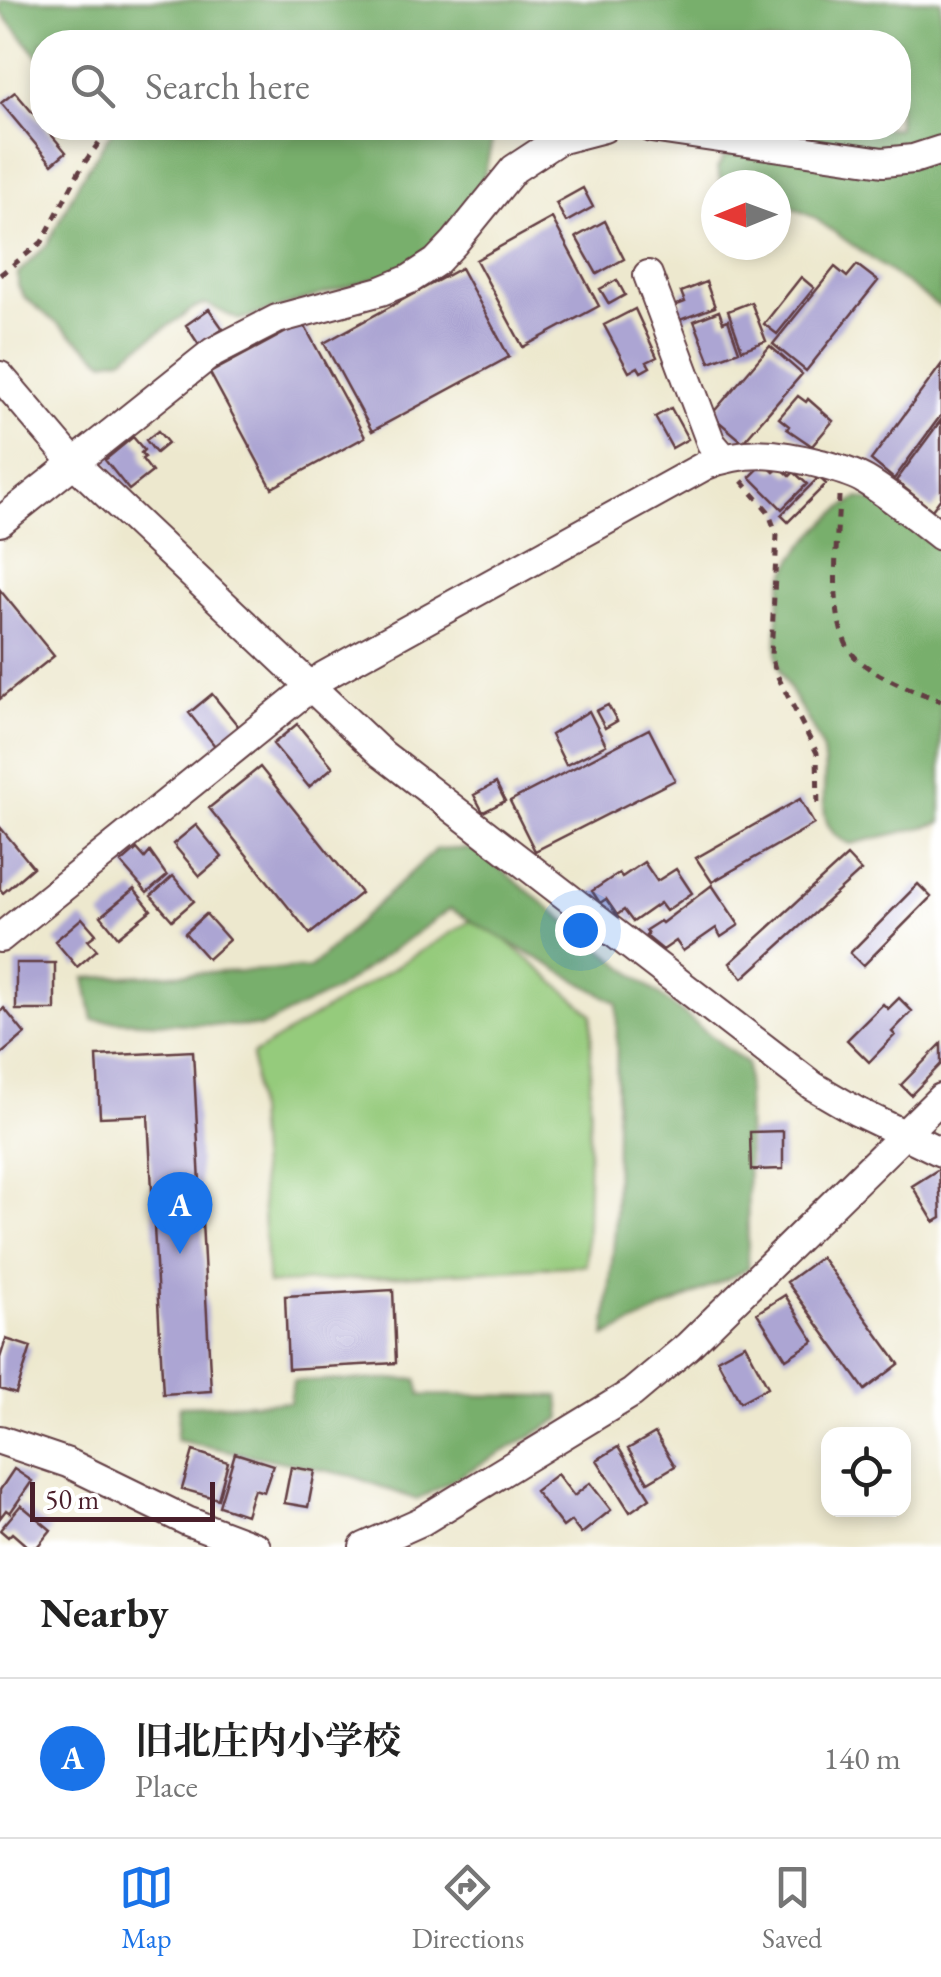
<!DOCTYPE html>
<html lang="en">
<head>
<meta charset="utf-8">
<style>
  :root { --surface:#fff; --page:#f2f2f2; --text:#222; --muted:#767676; --line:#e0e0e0; --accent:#1a73e8 }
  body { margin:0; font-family:"EB Garamond","Noto Serif JP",serif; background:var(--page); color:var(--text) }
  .controls { position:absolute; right:30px; bottom:30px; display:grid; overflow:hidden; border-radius:20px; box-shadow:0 5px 15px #0003 }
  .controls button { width:90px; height:90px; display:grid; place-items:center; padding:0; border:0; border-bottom:2px solid var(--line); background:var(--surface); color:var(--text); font:50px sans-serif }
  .compass { position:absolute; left:701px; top:170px; width:90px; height:90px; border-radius:50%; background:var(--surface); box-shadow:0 5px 15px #0003; rotate:269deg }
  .scale { position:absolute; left:30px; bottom:25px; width:185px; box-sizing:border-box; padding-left:10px; border:5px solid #4a1f2b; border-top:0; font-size:28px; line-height:35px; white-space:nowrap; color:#4a1f2b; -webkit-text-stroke:8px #fff; paint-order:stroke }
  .you { position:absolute; left:580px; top:930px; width:35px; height:35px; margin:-25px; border:8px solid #fff; border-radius:50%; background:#1a73e8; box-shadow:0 0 0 15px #1a73e833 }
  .badge { display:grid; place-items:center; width:65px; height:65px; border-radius:50%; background:var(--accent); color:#fff; font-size:32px; font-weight:700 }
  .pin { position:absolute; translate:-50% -82px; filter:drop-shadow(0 2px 5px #0008) }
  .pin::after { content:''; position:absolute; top:52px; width:35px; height:30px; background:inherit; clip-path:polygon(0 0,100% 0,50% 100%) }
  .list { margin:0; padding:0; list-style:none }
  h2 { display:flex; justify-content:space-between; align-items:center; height:130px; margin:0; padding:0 40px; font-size:42px }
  h2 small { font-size:32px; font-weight:400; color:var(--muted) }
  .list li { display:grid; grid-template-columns:65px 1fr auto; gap:30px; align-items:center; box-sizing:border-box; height:160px; padding:0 40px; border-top:2px solid var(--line) }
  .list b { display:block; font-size:38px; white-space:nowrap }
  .list p { margin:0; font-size:32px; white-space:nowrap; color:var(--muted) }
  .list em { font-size:32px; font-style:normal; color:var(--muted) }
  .icon { flex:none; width:55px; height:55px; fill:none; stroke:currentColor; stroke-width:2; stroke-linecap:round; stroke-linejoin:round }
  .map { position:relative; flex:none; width:941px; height:1547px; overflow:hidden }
  .search { position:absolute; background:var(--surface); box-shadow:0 5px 15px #0003; left:30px; right:30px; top:30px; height:110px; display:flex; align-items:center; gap:25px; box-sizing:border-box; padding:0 35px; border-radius:40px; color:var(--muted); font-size:38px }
  .sheet { height:290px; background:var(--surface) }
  nav { display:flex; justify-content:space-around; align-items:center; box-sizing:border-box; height:140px; border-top:2px solid var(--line); background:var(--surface); font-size:28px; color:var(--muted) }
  nav a { display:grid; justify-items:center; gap:5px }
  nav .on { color:var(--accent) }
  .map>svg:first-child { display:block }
  .green { fill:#95cb7c; stroke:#707554; stroke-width:2.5 }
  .forest { fill:#78af6c; stroke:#61674c; stroke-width:2.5 }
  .building { fill:#aca5d3 }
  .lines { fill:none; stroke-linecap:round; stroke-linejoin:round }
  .minor-casing { stroke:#623d43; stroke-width:32 }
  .path { stroke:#623d43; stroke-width:5; stroke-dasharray:8 8; stroke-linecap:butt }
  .minor { stroke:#fff; stroke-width:28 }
</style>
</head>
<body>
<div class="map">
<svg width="941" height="1547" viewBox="0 0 941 1547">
  <rect width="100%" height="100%" fill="#fff"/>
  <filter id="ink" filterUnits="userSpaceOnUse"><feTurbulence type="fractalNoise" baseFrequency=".01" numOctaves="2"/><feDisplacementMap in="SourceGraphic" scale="20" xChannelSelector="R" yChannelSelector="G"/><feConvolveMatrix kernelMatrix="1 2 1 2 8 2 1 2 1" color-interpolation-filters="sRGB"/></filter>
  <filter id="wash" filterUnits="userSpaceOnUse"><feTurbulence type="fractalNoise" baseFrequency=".0048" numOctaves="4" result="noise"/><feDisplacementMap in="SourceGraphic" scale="40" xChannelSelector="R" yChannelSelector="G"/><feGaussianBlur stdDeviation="2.25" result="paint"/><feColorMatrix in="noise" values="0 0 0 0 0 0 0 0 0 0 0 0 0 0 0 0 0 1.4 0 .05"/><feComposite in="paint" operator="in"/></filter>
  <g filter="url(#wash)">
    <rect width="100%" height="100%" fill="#ede8ce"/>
    <path class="green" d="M478 916 592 1014 586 1265 268 1284 252 1055Z"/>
    <path class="forest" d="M0 0H941V138L911 148 882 151 721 128H898V42H42V61L0 11Z
      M114 128H495L483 181 473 200 429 253 405 269 239 320 206 304 194 308 122 358 104 361 25 298 18 286V273L47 245 80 180Z
      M738 153 941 162V308L813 217 776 200V185H726L721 182 717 169 724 156Z
      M859 498C890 502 916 531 941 550V823L851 844C807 828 832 783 822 749 812 720 789 696 779 667 775 654 777 641 777 628 779 610 779 592 785 575 793 551 836 509 859 498Z
      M436 849H475L747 1064 748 1269 605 1337 615 1229 617 1003 450 909 336 990 261 1027 93 1020 85 978 310 968Z
      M417 1379 421 1395 559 1396 561 1419 417 1500 352 1476 176 1440 180 1406 290 1402 293 1381Z"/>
    <g id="blocks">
      <path class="building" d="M15 92 66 152 52 164 1 103Z
        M583 188 593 207 566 222 556 203Z
        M552 218 599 306 523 347 476 260Z
        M605 221 624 259 597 274 576 237Z
        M857 265 878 281 806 371 773 344 835 267 847 277Z
        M461 268 509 357 372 431 324 343Z
        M801 277 814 288 777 334 764 324Z
        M617 280 625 295 609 304 600 289Z
        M706 282 715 307 680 320 674 306 685 302 681 292Z
        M751 302 766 341 742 350 728 311Z
        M209 309 223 329 199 345 186 325Z
        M635 309 657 357 647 362 650 367 641 372 638 367 629 372 604 325Z
        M719 311 723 322 728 320 739 351 710 362 694 321Z
        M303 323 365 437 272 488 210 373Z
        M770 346 802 374 743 442 711 415Z
        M941 365V415L894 479 871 460Z
        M798 396 806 402 808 399 833 421 812 446 787 429 789 426 779 418Z
        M671 408 688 439 672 448 655 417Z
        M941 420V498L932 510 896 481Z
        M158 431 168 443 156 453 146 440Z
        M133 437 144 450 141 453 145 457 142 459 152 472 129 490 105 460Z
        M764 463 774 472 780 467 790 476 794 472 807 484 782 509 750 477Z
        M819 477 826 484 788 522 781 515Z
        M0 590 54 656 0 699Z
        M212 694 239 727 215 746 189 713Z
        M608 705 617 721 605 728 596 711Z
        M589 711 606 745 566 765 551 735Z
        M297 724 333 767 309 787 273 744Z
        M649 729 675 780 535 851 510 801Z
        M260 767 361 893 310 934 209 808Z
        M496 783 505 801 483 812 474 795Z
        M800 799 814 824 712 882 696 858Z
        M196 825 222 857 200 876 173 844Z
        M0 827 33 867 3 893 0 889Z
        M137 849 145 858 150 852 167 876 147 893 121 863Z
        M847 856 861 871 743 978 730 963Z
        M644 862 657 881 676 869 692 893 666 911 660 903 633 922 624 910 617 915 606 899 600 903 592 891 619 873 622 877Z
        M173 876 194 901 172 920 151 896Z
        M918 884 931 897 863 966 850 953Z
        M712 885 739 925 721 937 716 928 683 951 676 941 663 950 646 936 648 934 646 930 660 921 662 923Z
        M134 889 151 910 118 937 101 916Z
        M206 914 229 940 208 959 185 933Z
        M82 918 96 934 88 940 97 950 77 967 55 941Z
        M16 963H55V1010H16Z
        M899 998 912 1011 892 1032 895 1035 869 1062 847 1040 883 1004 888 1009Z
        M4 1008 25 1034 0 1055V1012Z
        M941 1044V1064L911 1095 901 1085Z
        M193 1051 211 1391 163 1394 148 1115 100 1117 97 1056Z
        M783 1131V1169L751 1170 750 1132Z
        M939 1169 941 1218 934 1222 912 1186Z
        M821 1257 899 1364 865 1390 787 1282Z
        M393 1290 396 1363 288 1369 285 1296Z
        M785 1295 814 1341 786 1359 757 1313Z
        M6 1339 31 1347 16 1394 0 1389V1358Z
        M745 1344 768 1387 740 1402 717 1359Z
        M655 1433 675 1466 648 1482 628 1449Z
        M618 1447 650 1498 630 1512 597 1460Z
        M193 1451 228 1462 218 1499 182 1489Z
        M235 1453 273 1465 264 1492 254 1489 246 1515 219 1506Z
        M291 1467 315 1471 308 1507 284 1503Z
        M14 1469 32 1481 10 1513 6 1510 0 1518V1490Z
        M557 1474 574 1496 590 1483 611 1510 581 1534 571 1521 563 1527 535 1491Z
        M21 1505 51 1530 37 1547H28L12 1533 8 1537 0 1530Z"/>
    </g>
  </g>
  <g filter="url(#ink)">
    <use href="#blocks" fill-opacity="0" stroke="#623d43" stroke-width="2.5"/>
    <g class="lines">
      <g class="minor-casing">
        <path id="minor" d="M651 128 883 162 913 159 941 150
          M648 275 711 443 724 458
          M0 376 74 463 382 754 813 1086 856 1111 941 1152
          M0 522 213 352 277 319 381 291 410 279 436 262 454 243 514 169 558 140 604 128
          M0 938 324 676 706 465C747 449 778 453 821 464 835 468 852 472 865 480 892 496 916 517 941 536
          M0 1440 68 1463 187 1521 256 1547
          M364 1547 422 1521 632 1393 688 1346 941 1098"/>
      </g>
      <path class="path" d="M0 275 42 242 82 166 109 129
        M742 481 768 511 777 535 771 656 777 675 817 753 818 810
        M839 496C838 538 825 628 856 658 877 678 914 690 941 701"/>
      <use href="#minor" class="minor"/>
    </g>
  </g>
</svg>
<div class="controls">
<button><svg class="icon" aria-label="locate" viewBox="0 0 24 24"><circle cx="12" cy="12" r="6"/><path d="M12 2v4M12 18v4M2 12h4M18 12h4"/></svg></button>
</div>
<svg class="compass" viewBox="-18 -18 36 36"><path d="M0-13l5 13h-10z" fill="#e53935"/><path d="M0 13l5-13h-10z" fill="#767676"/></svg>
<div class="scale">50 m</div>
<div class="you"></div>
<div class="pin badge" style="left:180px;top:1254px">A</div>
<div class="search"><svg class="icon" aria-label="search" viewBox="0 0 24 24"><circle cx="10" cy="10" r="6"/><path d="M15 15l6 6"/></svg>Search here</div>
</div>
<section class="sheet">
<h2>Nearby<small></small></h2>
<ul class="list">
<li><span class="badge">A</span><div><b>旧北庄内小学校</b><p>Place</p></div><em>140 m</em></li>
</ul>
</section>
<nav>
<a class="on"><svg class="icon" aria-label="map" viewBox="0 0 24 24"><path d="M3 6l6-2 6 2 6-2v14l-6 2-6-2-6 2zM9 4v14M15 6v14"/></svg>Map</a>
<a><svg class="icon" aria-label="directions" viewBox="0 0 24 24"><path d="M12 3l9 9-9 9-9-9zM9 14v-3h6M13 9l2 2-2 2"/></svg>Directions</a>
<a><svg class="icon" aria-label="saved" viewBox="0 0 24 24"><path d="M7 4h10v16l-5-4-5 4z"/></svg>Saved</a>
</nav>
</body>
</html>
